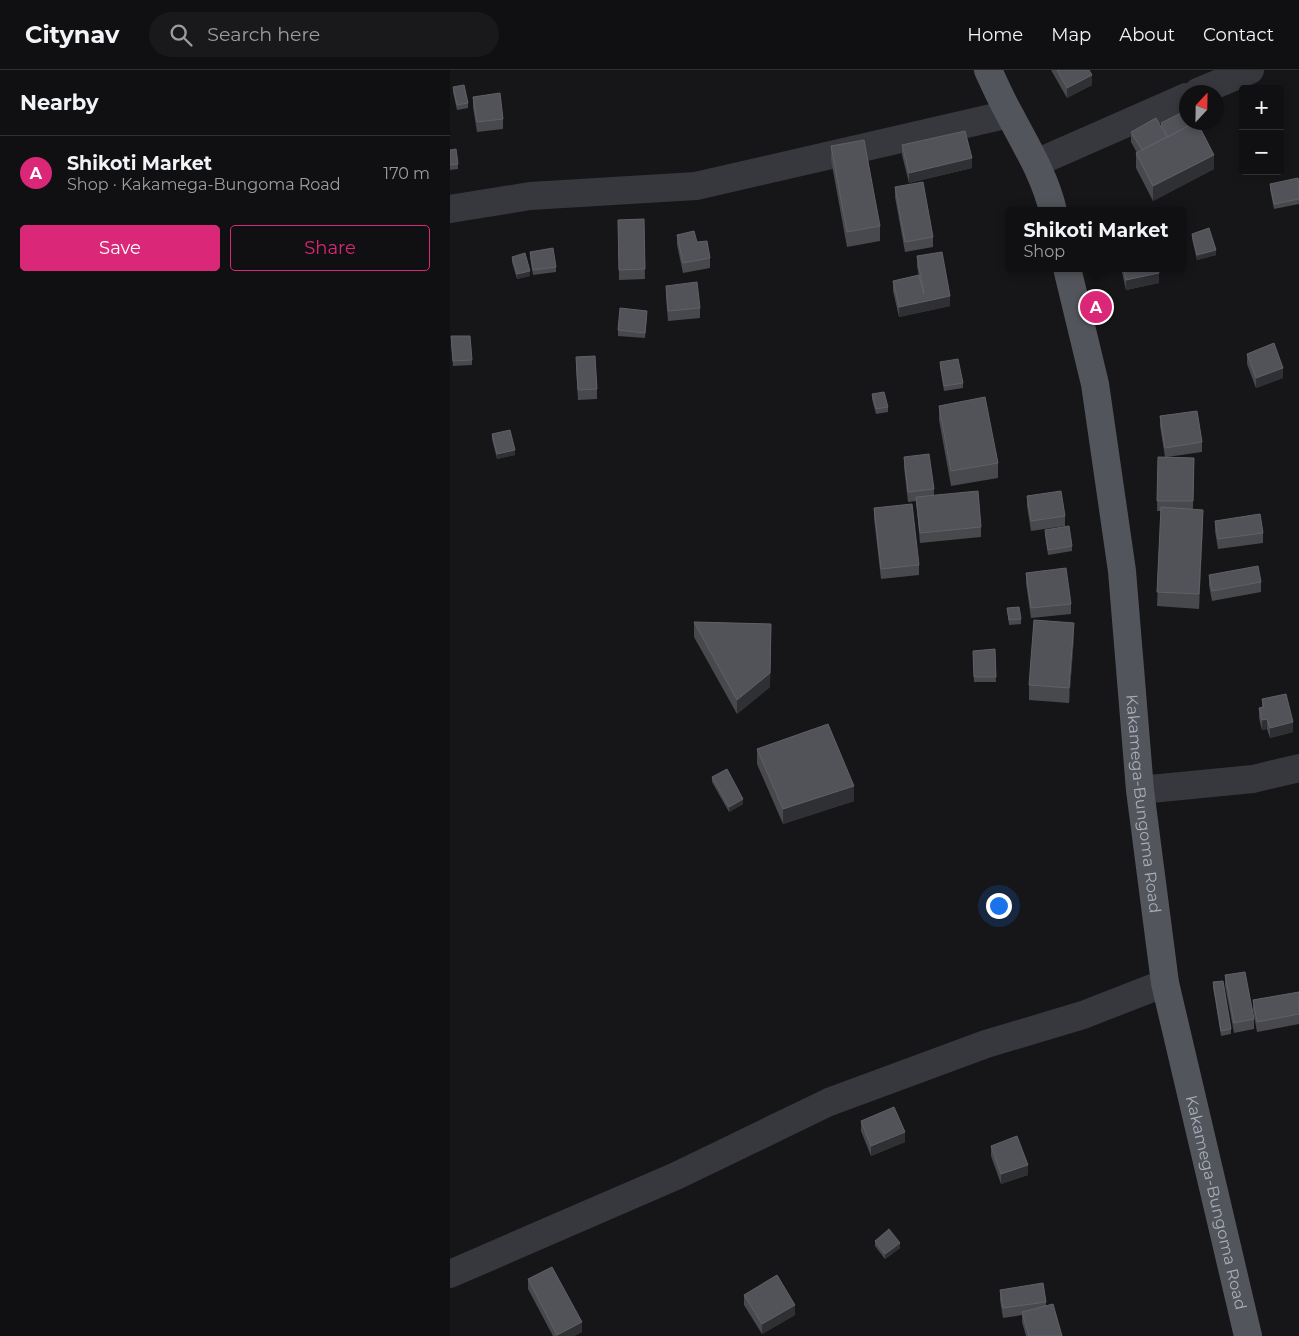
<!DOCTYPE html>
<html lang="en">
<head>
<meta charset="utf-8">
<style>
  :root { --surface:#101012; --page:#19191b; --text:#f1f3f6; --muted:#9c9d9f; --line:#303032; --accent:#db2777 }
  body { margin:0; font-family:Montserrat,sans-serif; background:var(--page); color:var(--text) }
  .controls { position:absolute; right:15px; top:15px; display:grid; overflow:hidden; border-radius:5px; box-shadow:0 2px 8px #0003 }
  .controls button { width:45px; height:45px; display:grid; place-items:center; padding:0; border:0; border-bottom:1px solid var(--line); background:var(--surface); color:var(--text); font:25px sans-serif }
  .compass { position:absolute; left:729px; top:15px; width:45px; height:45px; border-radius:50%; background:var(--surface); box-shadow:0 2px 8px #0003; rotate:22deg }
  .you { position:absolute; left:548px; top:835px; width:18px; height:18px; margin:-12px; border:4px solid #fff; border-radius:50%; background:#1a73e8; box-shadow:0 0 0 8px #1a73e833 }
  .badge { display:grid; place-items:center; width:32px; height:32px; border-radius:50%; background:var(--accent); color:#fff; font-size:16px; font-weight:700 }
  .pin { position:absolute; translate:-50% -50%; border:2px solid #fff; box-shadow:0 1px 5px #0006 }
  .popup { position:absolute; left:556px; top:137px; width:180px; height:65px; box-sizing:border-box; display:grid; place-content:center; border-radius:5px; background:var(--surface); filter:drop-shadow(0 1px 4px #0005); font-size:16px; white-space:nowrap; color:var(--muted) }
  .popup b { font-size:19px; color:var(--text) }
  .popup::after { content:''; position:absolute; left:50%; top:100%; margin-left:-10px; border:10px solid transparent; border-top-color:var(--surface) }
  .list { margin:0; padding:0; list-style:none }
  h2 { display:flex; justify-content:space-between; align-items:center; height:65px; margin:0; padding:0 20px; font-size:21px }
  h2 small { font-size:16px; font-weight:400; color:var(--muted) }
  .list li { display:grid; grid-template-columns:32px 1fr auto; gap:15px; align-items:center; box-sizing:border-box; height:75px; padding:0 20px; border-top:1px solid var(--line) }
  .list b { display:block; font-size:19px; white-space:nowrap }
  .list p { margin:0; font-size:16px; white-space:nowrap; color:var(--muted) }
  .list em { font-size:16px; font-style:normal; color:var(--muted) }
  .actions { display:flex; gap:10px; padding:15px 20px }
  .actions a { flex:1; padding:11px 0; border:1px solid var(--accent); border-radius:5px; text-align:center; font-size:18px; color:var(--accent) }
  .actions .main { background:var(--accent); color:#fff }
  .icon { flex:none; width:28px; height:28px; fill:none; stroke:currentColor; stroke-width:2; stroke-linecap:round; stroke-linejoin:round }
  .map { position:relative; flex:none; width:849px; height:1266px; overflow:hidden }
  header { display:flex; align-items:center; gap:30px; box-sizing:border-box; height:70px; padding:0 25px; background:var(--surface); border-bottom:1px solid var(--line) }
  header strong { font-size:24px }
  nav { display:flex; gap:28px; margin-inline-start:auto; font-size:18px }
  .search { width:350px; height:45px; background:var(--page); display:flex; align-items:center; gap:12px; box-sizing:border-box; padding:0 18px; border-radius:28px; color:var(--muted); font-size:19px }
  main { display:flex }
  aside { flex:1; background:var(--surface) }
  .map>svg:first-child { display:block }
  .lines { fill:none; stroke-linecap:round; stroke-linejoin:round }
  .minor { stroke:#37383d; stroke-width:28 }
  .primary { stroke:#53555c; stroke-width:28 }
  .wall { fill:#47494d }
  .shaded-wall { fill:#2f3033 }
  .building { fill:#525359; stroke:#5f6168 }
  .labels { text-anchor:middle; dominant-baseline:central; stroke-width:5; stroke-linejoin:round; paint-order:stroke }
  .street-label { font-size:16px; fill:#a8adb8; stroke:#111113 }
</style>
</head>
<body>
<header>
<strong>Citynav</strong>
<div class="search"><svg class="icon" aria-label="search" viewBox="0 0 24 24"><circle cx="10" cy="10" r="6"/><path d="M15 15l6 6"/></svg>Search here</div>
<nav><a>Home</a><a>Map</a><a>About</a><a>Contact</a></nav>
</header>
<main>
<aside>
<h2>Nearby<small></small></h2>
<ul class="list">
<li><span class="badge">A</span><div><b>Shikoti Market</b><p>Shop · Kakamega-Bungoma Road</p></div><em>170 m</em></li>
</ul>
<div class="actions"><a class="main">Save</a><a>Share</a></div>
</aside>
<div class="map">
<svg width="849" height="1266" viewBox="0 0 849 1266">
  <rect width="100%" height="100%" fill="#161618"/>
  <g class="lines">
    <path class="minor" d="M748 22 800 0
      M586 93 736 27
      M0 139 80 126 246 116 559 44
      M690 720 803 709 849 698
      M0 1204 226 1106 379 1032 536 974 633 945 715 913"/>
    <g class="primary">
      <path d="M538 0C545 15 552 31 560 45 576 76 595 106 603 141"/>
      <path id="s1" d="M617 198 645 314 672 501 690 720 715 913 798 1266"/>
    </g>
  </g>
  <path class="wall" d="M601 0H639L642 15 617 28Z
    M3 17 18 33V38L7 40 3 22Z
    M23 27 53 49V59L27 62 23 37Z
    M711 53 764 99 703 131 686 98V83H687L681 72V62L711 56Z
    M452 75 522 98 459 113 452 85Z
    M381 76 430 156V171L397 177 381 90Z
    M0 80 8 94V99L0 100Z
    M820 114H849V134L824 139 820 119Z
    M445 117 483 167V177L455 182 445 127Z
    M194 149 195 209 169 210 168 150Z
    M742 164 766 185 747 190 742 169Z
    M227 165 260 188V198L233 203 227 175Z
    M80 182 106 197V202L83 205 80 187Z
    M467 186 500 236 449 247 443 221V211L469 207 467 196Z
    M62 187 80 206 67 209 62 192Z
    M671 198H708L709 213 676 220Z
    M216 216 250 238V248L218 251 216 226Z
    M197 246 195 268 168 266V260Z
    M1 271 22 290V295L3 296Z
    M797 284 833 308 806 318 797 294Z
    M490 292 513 313V318L494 321 490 297Z
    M126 297 147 319V329L128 330Z
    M422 324 438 337V342L426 344 422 329Z
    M489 336 548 393V408L501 416 489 350Z
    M710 346 752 372V382L717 387 744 388 743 439 753 454 749 539 707 536 711 441H707L708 387H715L710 356Z
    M42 364 65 385 47 389 42 369Z
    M454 387 484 419V426L531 457V467L470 473 466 431 458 432 454 397Z
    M577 426 615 446V456L581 461 577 436Z
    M424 438 469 495V505L431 509 424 448Z
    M765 451 813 463V473L768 479 765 461Z
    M595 460 622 476V481L598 485 595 465Z
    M576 503 621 534V544L581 548 576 513Z
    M759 505 811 512V522L762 531 759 515Z
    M557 538 571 549V554L559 555Z
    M244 552 321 554 320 617 287 644 244 567Z
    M624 567 619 633 579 630V615Z
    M545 579 546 612H524L523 581Z
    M812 629 843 662 820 668 817 659 812 660 809 648V638H812Z
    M307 679 404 731 333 754 307 694Z
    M262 707 293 734 279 742 262 712Z
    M775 905 804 949V959L784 963 775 915Z
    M763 912 781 959V964L771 966 763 917Z
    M849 922V954L807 962 803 940V930Z
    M411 1051 455 1072 421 1086 411 1061Z
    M541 1076 578 1105 551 1114 541 1086Z
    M425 1171 450 1178 435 1189 425 1176Z
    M78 1209 132 1262 124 1266H103L78 1219Z
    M550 1220 596 1232V1236L612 1266H576L572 1252V1245L553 1248 550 1230Z
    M294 1225 345 1245 312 1264 294 1235Z"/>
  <path class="shaded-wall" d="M642 5V15L617 28V18Z
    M764 85V99L703 131V116Z
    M522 88V98L459 113V103Z
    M766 180V185L747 190V185Z
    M80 201V206L67 209V204Z
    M709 203V213L676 220V210Z
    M500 226V236L449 247V237Z
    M833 298V308L806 318V308Z
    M65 380V385L47 389V384Z
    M753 440V454L749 539V524Z
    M624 553V567L619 633V618Z
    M320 603V617L287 644V630Z
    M817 649V659L812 660V650Z
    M843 652V662L820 668V658Z
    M404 716V731L333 754V739Z
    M293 729V734L279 742V737Z
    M455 1062V1072L421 1086V1076Z
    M578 1095V1105L551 1114V1104Z
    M450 1173V1178L435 1189V1184Z
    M345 1235V1245L312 1264V1254Z
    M132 1252V1262L124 1266H107V1265Z"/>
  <path class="building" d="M607 0H639L642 5 617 18Z
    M14 15 18 33 7 35 3 17Z
    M50 23 53 49 27 52 23 27Z
    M733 42 736 48V52H739L740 55 718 67 711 53Z
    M706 48 717 67 692 80 681 62Z
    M746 52H747L764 85 703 116 686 83Z
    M515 61 522 88 459 103 452 75Z
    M414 70 430 156 397 162 381 76Z
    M6 79 8 94 0 95V80Z
    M848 108 849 114V129L824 134 820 114Z
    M473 112 483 167 455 172 445 117Z
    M194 149 195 199 169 200 168 150Z
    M759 158 766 180 747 185 742 164Z
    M244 161 247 172 257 171 260 188 233 193 227 165Z
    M103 178 106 197 83 200 80 182Z
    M492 182 500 226 449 237 443 211 469 205 474 224 467 186Z
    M75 183 80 201 67 204 62 187Z
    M673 198H708L709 203 676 210Z
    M247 212 250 238 218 241 216 216Z
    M170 238 197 241 195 263 168 260Z
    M1 266H20L22 290 3 291Z
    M824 273 833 298 806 308 797 284Z
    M145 286 147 319 128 320 126 287Z
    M508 289 513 313 494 316 490 292Z
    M434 322 438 337 426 339 422 324Z
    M535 327 548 393 501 401 489 336Z
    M747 341 752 372 715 378 710 346Z
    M60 360 65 380 47 384 42 364Z
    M479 384 484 419 458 422 454 387Z
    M708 387 744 388 743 431H707Z
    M528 421 531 457 470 463 466 427Z
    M611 421 615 446 581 451 577 426Z
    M462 434 469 495 431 499 424 438Z
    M711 437 753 440 749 524 707 522Z
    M810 444 813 463 768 469 765 451Z
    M619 456 622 476 598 480 595 460Z
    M808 496 811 512 762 521 759 505Z
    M616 498 621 534 581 538 576 503Z
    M569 537 571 549 559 550 557 538Z
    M584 550 624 553 619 618 579 615Z
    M244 552 321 554 320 603 287 630Z
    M545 579 546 607H524L523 581Z
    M836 624 843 652 820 658 817 649 812 650 809 638 814 637 812 629Z
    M378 654 404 716 333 739 307 679Z
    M277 699 293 729 279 737 262 707Z
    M795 902 804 949 784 953 775 905Z
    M773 911 781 959 771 961 763 912Z
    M849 922V944L807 952 803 930Z
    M444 1037 455 1062 421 1076 411 1051Z
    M567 1066 578 1095 551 1104 541 1076Z
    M439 1159 450 1173 435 1184 425 1171Z
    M102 1197 132 1252 107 1265 78 1209Z
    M327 1205 345 1235 312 1254 294 1225Z
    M593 1213 596 1232 553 1238 550 1220Z
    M603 1234 612 1266H579L572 1242Z"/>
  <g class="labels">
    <g class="street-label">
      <text stroke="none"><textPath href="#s1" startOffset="542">Kakamega-Bungoma Road</textPath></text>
      <text stroke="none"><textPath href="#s1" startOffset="948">Kakamega-Bungoma Road</textPath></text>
    </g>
  </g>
</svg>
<div class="controls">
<button>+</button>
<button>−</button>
</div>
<svg class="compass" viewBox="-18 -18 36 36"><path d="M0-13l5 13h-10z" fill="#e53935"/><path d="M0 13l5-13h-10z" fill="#9c9d9f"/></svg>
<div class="you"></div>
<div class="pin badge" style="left:646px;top:237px">A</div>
<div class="popup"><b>Shikoti Market</b>Shop</div>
</div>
</main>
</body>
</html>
